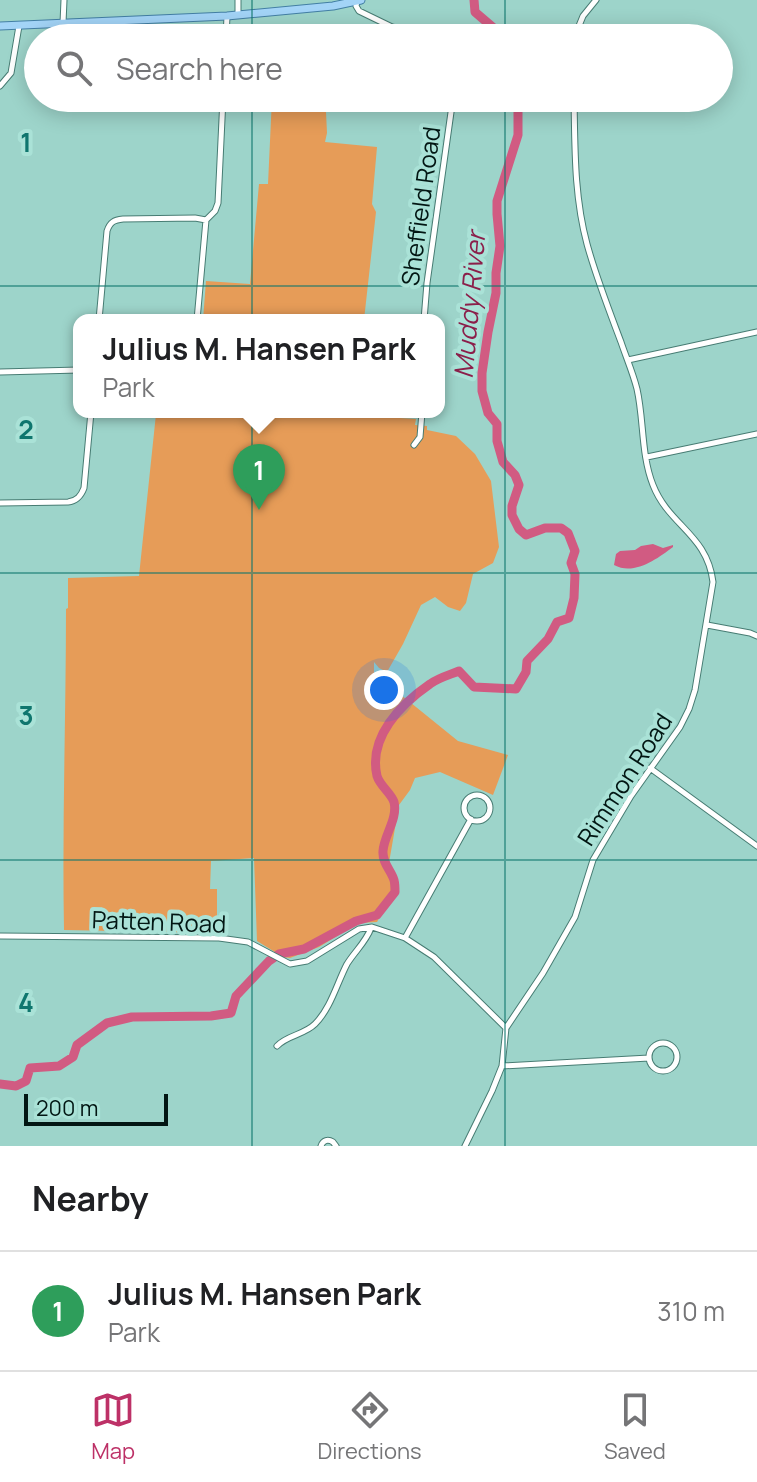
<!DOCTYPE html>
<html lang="en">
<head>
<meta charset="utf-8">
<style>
  :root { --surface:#fff; --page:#f2f2f2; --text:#202124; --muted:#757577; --line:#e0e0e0; --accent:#bd3167 }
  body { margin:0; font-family:Manrope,sans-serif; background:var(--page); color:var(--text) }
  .scale { position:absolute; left:24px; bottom:20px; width:144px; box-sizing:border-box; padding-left:8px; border:4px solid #021613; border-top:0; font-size:22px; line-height:28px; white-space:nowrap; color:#021613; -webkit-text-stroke:6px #aae2d7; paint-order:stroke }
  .you { position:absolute; left:384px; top:690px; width:28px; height:28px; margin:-20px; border:6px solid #fff; border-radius:50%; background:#1a73e8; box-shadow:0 0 0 12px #1a73e833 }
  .badge { display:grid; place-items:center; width:52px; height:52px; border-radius:50%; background:var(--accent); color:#fff; font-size:26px; font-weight:700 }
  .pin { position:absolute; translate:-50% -66px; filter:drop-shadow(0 2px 4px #0008) }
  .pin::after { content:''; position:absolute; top:42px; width:28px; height:24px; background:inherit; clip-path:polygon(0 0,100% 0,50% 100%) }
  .popup { position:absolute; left:73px; top:314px; width:372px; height:104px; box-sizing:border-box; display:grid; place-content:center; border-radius:16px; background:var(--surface); filter:drop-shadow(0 2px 6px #0005); font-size:26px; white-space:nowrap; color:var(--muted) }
  .popup b { font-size:30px; color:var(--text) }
  .popup::after { content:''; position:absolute; left:50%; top:100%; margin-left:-16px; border:16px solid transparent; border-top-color:var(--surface) }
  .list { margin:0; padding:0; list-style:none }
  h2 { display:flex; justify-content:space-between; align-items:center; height:104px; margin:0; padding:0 32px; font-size:34px }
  h2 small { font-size:26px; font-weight:400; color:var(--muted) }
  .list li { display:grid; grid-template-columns:52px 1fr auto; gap:24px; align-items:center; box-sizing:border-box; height:120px; padding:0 32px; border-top:2px solid var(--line) }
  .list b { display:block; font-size:30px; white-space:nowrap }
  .list p { margin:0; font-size:26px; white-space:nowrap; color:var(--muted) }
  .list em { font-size:26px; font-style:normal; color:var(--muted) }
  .icon { flex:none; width:44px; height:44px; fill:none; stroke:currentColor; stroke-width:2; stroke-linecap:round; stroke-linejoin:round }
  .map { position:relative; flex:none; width:757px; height:1146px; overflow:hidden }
  .search { position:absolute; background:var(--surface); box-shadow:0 4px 20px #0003; left:24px; right:24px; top:24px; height:88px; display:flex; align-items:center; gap:20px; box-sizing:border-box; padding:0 28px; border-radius:44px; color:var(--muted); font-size:30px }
  .sheet { height:224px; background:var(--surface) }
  nav { display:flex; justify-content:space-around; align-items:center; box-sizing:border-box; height:112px; border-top:2px solid var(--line); background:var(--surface); font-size:22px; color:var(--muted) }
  nav a { display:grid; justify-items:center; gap:4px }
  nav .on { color:var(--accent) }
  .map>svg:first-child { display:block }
  .green { fill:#e69c58 }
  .water { fill:#d15b82 }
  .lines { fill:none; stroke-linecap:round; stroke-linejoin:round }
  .river { stroke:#d15b82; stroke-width:9 }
  .minor-casing { stroke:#477c73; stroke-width:7 }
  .major-casing { stroke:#437fa4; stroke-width:9 }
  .minor { stroke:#fff; stroke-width:5 }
  .major { stroke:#a3d4f7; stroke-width:7 }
  .grid { fill:none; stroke:#0f766e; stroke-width:2; stroke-opacity:0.55 }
  .labels { text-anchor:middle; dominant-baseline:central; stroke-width:8; stroke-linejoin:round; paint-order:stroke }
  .street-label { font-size:24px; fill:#021613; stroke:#aae2d7 }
  .water-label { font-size:26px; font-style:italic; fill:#8b1f4a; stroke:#aae2d7 }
  .grid-label { font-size:26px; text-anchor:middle; font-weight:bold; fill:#0f766e; stroke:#aae2d7; stroke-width:8; stroke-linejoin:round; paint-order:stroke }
</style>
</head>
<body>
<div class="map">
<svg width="757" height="1146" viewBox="0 0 757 1146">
  <rect width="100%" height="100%" fill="#9dd4ca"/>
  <path class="green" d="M272 98H292L326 112 327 133 325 142 377 147 372 204 376 212 364 320H203L206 281 250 284 259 184H268Z
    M219 412H368V416L416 419 415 425 427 426V430L456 436 475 454 491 481 499 547 493 563 473 574 466 603 460 611 448 607 435 597 421 605 403 644 387 672 379 668 374 662V673L458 741 508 755 493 795 440 772 415 778 410 790 399 805 390 857 388 867 396 887 377 922 358 923 319 947 290 958 283 957 257 941 254 858 211 861 210 889H217V933L64 930C62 823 66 716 66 609L68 608V578L139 576 156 414 220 415Z"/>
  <path class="water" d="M653 544 663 548 673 545V547C657 559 634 576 614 565L616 554 620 551 635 550 641 546Z"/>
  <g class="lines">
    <path class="river" d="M474 0 475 12 496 30 501 38
      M0 1084 16 1086 26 1081 30 1068 59 1066 73 1057 77 1045 107 1023 132 1017 211 1016 231 1013 236 996 269 961 279 954 304 949 356 921 377 915 395 892C395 888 395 884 394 880 391 870 382 863 383 851 384 835 398 819 394 802 391 793 380 786 377 776 368 737 401 704 430 684 438 678 449 675 459 671L474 687 516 689 526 672 527 661 548 639 557 622 569 618 574 598 575 574 571 563 575 551 568 533 561 528H545L526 535 519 529 512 515V506L519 485 515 475 503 462 497 441V424L488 413 482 391V373L488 332 496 293V273L500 246 497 214V201L518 135V98"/>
    <g class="minor-casing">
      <path id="minor" d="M357 1 356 6 359 11 392 27 427 36 444 38
        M238 15V0
        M63 23 64 0
        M226 38 227 16
        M574 38 583 16 596 0
        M0 86 11 73 19 26
        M99 320 107 231C110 222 114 220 123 219L195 218 206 220
        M197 320 206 220 215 211 218 203 223 98
        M424 320 427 283 453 98
        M628 360 757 332
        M0 372 79 370
        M414 445 420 437 422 412
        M647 457 757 434
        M0 503 68 502C77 501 81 496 84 488L91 412
        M707 625 750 633 757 636
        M650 768 757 846
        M464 808a13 13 0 1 1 26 0a13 13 0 1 1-26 0Z
        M0 936 219 938 248 942 290 964 307 961 359 929 372 927 405 938 434 957 506 1028
        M405 938 471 819
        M649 1057a14 14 0 1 1 28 0a14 14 0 1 1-28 0Z
        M277 1046C287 1035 304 1035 315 1024 331 1008 337 983 347 964 355 951 366 942 371 928
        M502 1066 649 1058
        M321 1146C323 1140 328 1139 333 1142L336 1146
        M465 1146 492 1091 502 1066 506 1028 543 973 575 917 593 860 631 796 680 727 689 709 695 690 713 582C707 534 669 526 653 485 641 455 644 420 637 389 633 373 626 357 621 342 609 310 596 277 587 244 574 196 575 147 574 98"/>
    </g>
    <g class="major-casing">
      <path id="major" d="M0 26 227 16 333 6 361 0"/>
    </g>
    <use href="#minor" class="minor"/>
    <use href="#major" class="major"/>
  </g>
  <path class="grid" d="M252 0V38M505 0V38M252 98V1146M505 98V1146M0 286H757M0 573H757M0 860H757"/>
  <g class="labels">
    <g class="street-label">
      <text transform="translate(420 206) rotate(-82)">Sheffield Road</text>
      <text transform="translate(624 779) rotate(-57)">Rimmon Road</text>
      <text transform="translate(159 921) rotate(2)">Patten Road</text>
    </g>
    <g class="water-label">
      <text transform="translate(469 305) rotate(-85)">Muddy River</text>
    </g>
  </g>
  <g class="grid-label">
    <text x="26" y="152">1</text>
    <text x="26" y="439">2</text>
    <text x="26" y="725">3</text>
    <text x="26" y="1012">4</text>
  </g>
</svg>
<div class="scale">200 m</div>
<div class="you"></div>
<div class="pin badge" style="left:259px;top:510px;background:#2e9e5b">1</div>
<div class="popup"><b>Julius M. Hansen Park</b>Park</div>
<div class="search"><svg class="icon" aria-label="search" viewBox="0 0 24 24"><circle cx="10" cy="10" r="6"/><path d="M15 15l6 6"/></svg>Search here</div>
</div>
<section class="sheet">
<h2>Nearby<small></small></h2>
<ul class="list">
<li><span class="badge" style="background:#2e9e5b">1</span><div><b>Julius M. Hansen Park</b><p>Park</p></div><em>310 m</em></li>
</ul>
</section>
<nav>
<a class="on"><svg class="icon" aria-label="map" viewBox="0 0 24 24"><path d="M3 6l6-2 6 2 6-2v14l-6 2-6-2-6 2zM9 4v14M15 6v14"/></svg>Map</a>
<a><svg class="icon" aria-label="directions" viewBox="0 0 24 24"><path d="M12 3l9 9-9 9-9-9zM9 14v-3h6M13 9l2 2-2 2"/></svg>Directions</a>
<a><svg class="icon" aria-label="saved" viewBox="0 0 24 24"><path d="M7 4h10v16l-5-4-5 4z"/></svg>Saved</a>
</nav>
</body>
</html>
